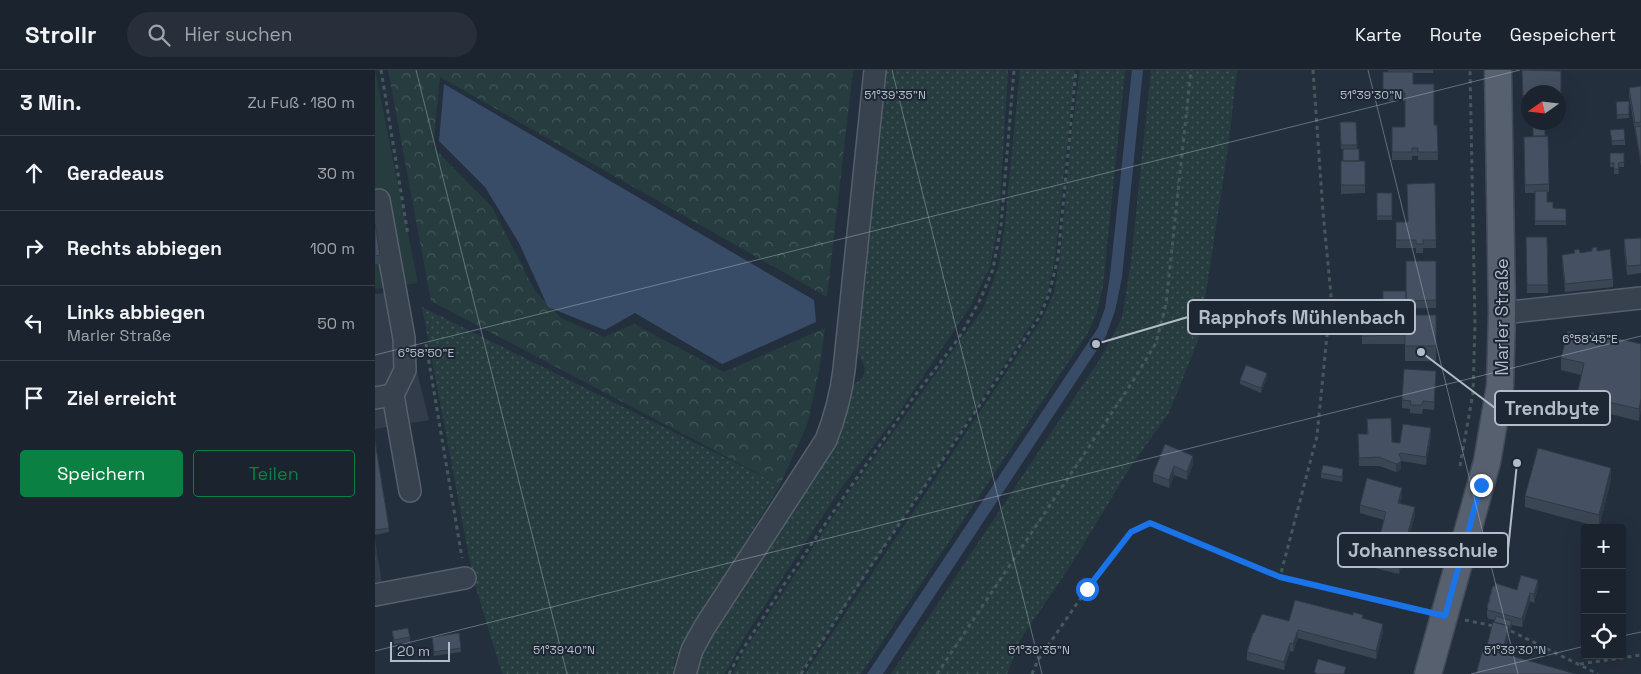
<!DOCTYPE html>
<html lang="de">
<head>
<meta charset="utf-8">
<style>
  :root { --surface:#1b232e; --page:#282f3a; --text:#f1f3f6; --muted:#a0a4aa; --line:#39404a; --accent:#0b8043 }
  body { margin:0; font-family:"Space Grotesk",sans-serif; background:var(--page); color:var(--text) }
  .controls { position:absolute; right:15px; bottom:15px; display:grid; overflow:hidden; border-radius:5px; box-shadow:0 5px 20px #0002 }
  .controls button { width:45px; height:45px; display:grid; place-items:center; padding:0; border:0; border-bottom:1px solid var(--line); background:var(--surface); color:var(--text); font:25px sans-serif }
  .compass { position:absolute; left:1146px; top:15px; width:45px; height:45px; border-radius:50%; background:var(--surface); box-shadow:0 5px 20px #0002; rotate:256deg }
  .scale { position:absolute; left:15px; bottom:12px; width:60px; box-sizing:border-box; padding-left:5px; border:2px solid #b4bcc9; border-top:0; font-size:14px; line-height:18px; white-space:nowrap; color:#b4bcc9; -webkit-text-stroke:4px #1d2633; paint-order:stroke }
  .stop { position:absolute; width:15px; height:15px; margin:-11px; border:4px solid #1a73e8; border-radius:50%; background:#fff }
  .stop.end { background:#1a73e8; border-color:#fff; box-shadow:0 1px 5px #0008 }
  .list { margin:0; padding:0; list-style:none }
  h2 { display:flex; justify-content:space-between; align-items:center; height:65px; margin:0; padding:0 20px; font-size:21px }
  h2 small { font-size:16px; font-weight:400; color:var(--muted) }
  .list li { display:grid; grid-template-columns:32px 1fr auto; gap:15px; align-items:center; box-sizing:border-box; height:75px; padding:0 20px; border-top:1px solid var(--line) }
  .list b { display:block; font-size:19px; white-space:nowrap }
  .list p { margin:0; font-size:16px; white-space:nowrap; color:var(--muted) }
  .list em { font-size:16px; font-style:normal; color:var(--muted) }
  .actions { display:flex; gap:10px; padding:15px 20px }
  .actions a { flex:1; padding:11px 0; border:1px solid var(--accent); border-radius:5px; text-align:center; font-size:18px; color:var(--accent) }
  .actions .main { background:var(--accent); color:#fff }
  .icon { flex:none; width:28px; height:28px; fill:none; stroke:currentColor; stroke-width:2; stroke-linecap:round; stroke-linejoin:round }
  .map { position:relative; flex:none; width:1266px; height:604px; overflow:hidden }
  header { display:flex; align-items:center; gap:30px; box-sizing:border-box; height:70px; padding:0 25px; background:var(--surface); border-bottom:1px solid var(--line) }
  header strong { font-size:24px }
  nav { display:flex; gap:28px; margin-inline-start:auto; font-size:18px }
  .search { width:350px; height:45px; background:var(--page); display:flex; align-items:center; gap:12px; box-sizing:border-box; padding:0 18px; border-radius:28px; color:var(--muted); font-size:19px }
  main { display:flex }
  aside { flex:1; background:var(--surface) }
  .map>svg:first-child { display:block }
  .airport { fill:#323c4b }
  .grass { fill:url(#grass-dots) }
  .forest { fill:url(#forest-crowns) }
  .park { fill:#263c3f }
  .water { fill:#394c67 }
  .lines { fill:none; stroke-linecap:round; stroke-linejoin:round }
  .minor-casing { stroke:#565f6c; stroke-width:24 }
  .major-casing { stroke:#414a57; stroke-width:29 }
  .path { stroke:#44595c; stroke-width:3; stroke-dasharray:4 4; stroke-linecap:butt }
  .minor { stroke:#38414e; stroke-width:21 }
  .major { stroke:#56606e; stroke-width:26 }
  .wall { fill:#3b4654 }
  .shaded-wall { fill:#303945 }
  .building { fill:#455162; stroke:#303945 }
  .route { stroke:#1a73e8; stroke-width:6 }
  .ticks { fill:none; stroke:#b4bcc9; stroke-width:1; stroke-opacity:0.45 }
  .labels { text-anchor:middle; dominant-baseline:central; stroke-width:4; stroke-linejoin:round; paint-order:stroke }
  .street-label { font-size:18px; fill:#b4bcc9; stroke:#1d2633 }
  .ticks-label { font-size:12px; text-anchor:middle; fill:#b4bcc9; stroke:#1d2633; stroke-width:4; stroke-linejoin:round; paint-order:stroke }
  .leader { fill:none; stroke:#b4bcc9; stroke-width:2 }
  .callout-dot { fill:#b4bcc9; stroke:#1d2633; stroke-width:2 }
  .callout { fill:#1d2633; stroke:#b4bcc9; stroke-width:2 }
  .callout-label { font-size:19px; text-anchor:middle; font-weight:bold; fill:#b4bcc9 }
</style>
</head>
<body>
<header>
<strong>Strollr</strong>
<div class="search"><svg class="icon" aria-label="search" viewBox="0 0 24 24"><circle cx="10" cy="10" r="6"/><path d="M15 15l6 6"/></svg>Hier suchen</div>
<nav><a>Karte</a><a>Route</a><a>Gespeichert</a></nav>
</header>
<main>
<aside>
<h2>3 Min.<small>Zu Fuß · 180 m</small></h2>
<ul class="list">
<li><svg class="icon" aria-label="ahead" viewBox="0 0 24 24"><path d="M12 20V5M6 11l6-6 6 6"/></svg><div><b>Geradeaus</b></div><em>30 m</em></li>
<li><svg class="icon" aria-label="right" viewBox="0 0 24 24"><path d="M7 20v-9h11M14 6l5 5-5 5"/></svg><div><b>Rechts abbiegen</b></div><em>100 m</em></li>
<li><svg class="icon" aria-label="left" viewBox="0 0 24 24"><path d="M17 20v-9H6M10 6l-5 5 5 5"/></svg><div><b>Links abbiegen</b><p>Marler Straße</p></div><em>50 m</em></li>
<li><svg class="icon" aria-label="arrive" viewBox="0 0 24 24"><path d="M6 21V4h12l-3 4 3 4H6"/></svg><div><b>Ziel erreicht</b></div></li>
</ul>
<div class="actions"><a class="main">Speichern</a><a>Teilen</a></div>
</aside>
<div class="map">
<svg width="1266" height="604" viewBox="0 0 1266 604">
  <defs>
    <pattern id="grass-dots" width="8" height="8" patternUnits="userSpaceOnUse" patternTransform="scale(1.25)"><rect width="8" height="8" fill="#263c3f"/><path d="M2 2h.1M6 6h.1" fill="none" stroke="#435659" stroke-width="1.8" stroke-linecap="round"/></pattern>
    <pattern id="forest-crowns" width="20" height="18" patternUnits="userSpaceOnUse" patternTransform="scale(1.25)"><rect width="20" height="18" fill="#263c3f"/><path d="M2 6a3 3 0 1 1 6 0M12 15a3 3 0 1 1 6 0" fill="none" stroke="#435659"/></pattern>
  </defs>
  <rect width="100%" height="100%" fill="#242f3e"/>
  <path class="airport" d="M22 222 54 350 0 359V224Z
    M0 470 7 513 0 514Z"/>
  <path class="grass" d="M507 0H633L624 150 615 197 595 237 522 345 466 418 370 566 350 604H316L319 594 473 318 488 308 490 299 479 273Z
    M645 0H700L680 189 673 222 664 242 425 604H358L368 583 476 420 608 239 624 195 629 161Z
    M705 0H750L728 216 722 242 714 261 486 604H430L667 249 679 223 685 187 696 66Z
    M776 0H862L853 78 824 268 794 343 756 396 692 501 645 570 632 604H516L725 289 747 248 756 191Z
    M47 237 405 415 307 576 299 593 298 604H127L98 508Z"/>
  <path class="forest" d="M13 0H478L452 227 65 7 58 77 117 137 160 221 186 248 229 267 259 254 349 302 450 258 444 301 432 355 405 415 56 231Z"/>
  <path class="park" d="M0 0 43 213 0 219Z"/>
  <path class="water" d="M757 0H768L747 207 740 241 731 266 508 604H492L723 258 730 238 735 205Z
    M69 14 439 230 441 252 347 294 260 243 230 260 173 237 144 173 110 117 64 71Z"/>
  <g class="lines">
    <g class="minor-casing">
      <path id="minor" d="M4 130 29 268 30 300 18 325
        M1127 243 1266 228
        M0 328 18 325 35 421
        M0 525 90 508
        M310 604 317 580 329 558 451 370C460 347 466 325 469 300L500 0"/>
    </g>
    <g class="major-casing">
      <path id="major" d="M1053 604 1112 392 1125 316 1127 243 1123 0"/>
    </g>
    <path class="path" d="M6 0 33 165
      M938 0 948 142 956 225 942 366 905 507 1047 541
      M51 274 87 488
      M1085 396 1098 323 1100 254 1095 0
      M1090 550 1119 556
      M1136 561 1223 604
      M1205 594 1266 585
      M354 604 363 587 410 513 472 422 535 332 584 268 606 228 618 199 626 156 639 0
      M426 604 485 512 665 246 674 224 683 188 701 0
      M562 604 758 311 781 273 791 234 816 0
      M657 604 663 590 712 519 756 461 775 453 905 507"/>
    <use href="#minor" class="minor"/>
    <use href="#major" class="major"/>
  </g>
  <path class="wall" d="M1013 0H1058V3H1038V14L1059 55H1062L1063 90H1043V86H1037V90H1017V57H1030V31H1008V2H1013Z
    M1147 0 1186 1V33H1184V53H1170V66L1174 114V122H1172V132L1178 138 1191 139V155H1160V123H1150L1149 75 1158 67V52H1184V22H1154V34H1148Z
    M1266 16V96L1254 26V18Z
    M1254 31V48L1242 49 1241 32Z
    M965 52H981L982 79 984 91H990V123L966 124V91H968L979 79H966Z
    M1235 60 1250 70V75H1237Z
    M1235 83H1249V97H1243L1244 104H1239V97H1235Z
    M1060 113 1061 178H1048V183H1041V178H1021V152H1032Z
    M1002 123H1017V150H1002Z
    M0 154 5 185V194H0Z
    M1151 167H1172L1173 223H1152Z
    M1266 168V203L1252 205 1249 178V169Z
    M1199 180 1205 183 1222 181 1238 209V217L1190 222 1187 193V185L1199 183Z
    M1061 191V238L1008 239V221H1031Z
    M1061 245V291H1030V260V274H987V247Z
    M1215 266 1266 274 1264 351 1202 336V325L1206 305 1186 300V288Z
    M892 307 886 323 865 314V310Z
    M1061 309 1059 340 1048 339 1047 344 1035 343V339L1027 338V330Z
    M992 349 1017 372 1025 373 1056 366 1051 395 1026 391V400L1021 402 1004 396H984L983 364H992Z
    M0 371 14 458V462L0 465Z
    M790 374 818 394 812 410 799 405 794 418 778 412V404Z
    M946 403 968 404 967 412 946 408Z
    M1236 410 1224 457 1150 437V426Z
    M1027 426 1025 433 1040 445 1024 504 988 495V486L1002 477 1009 450 985 443V435Z
    M1163 518 1159 533 1155 531 1147 557 1137 555 1129 584 1111 579 1120 550 1113 549 1112 546V537L1116 521Z
    M988 548 1008 562 1001 589 923 568 918 582 915 581 909 600 872 590V582L879 563 914 551Z
    M17 561 35 567V572L19 574Z
    M57 567 86 578V582L59 586Z"/>
  <path class="shaded-wall" d="M892 303V307L886 323V318Z
    M1266 329V341L1264 351V339Z
    M1056 358V366L1051 395V387Z
    M1025 383V391L1026 388V400L1021 402V394Z
    M818 386V394L812 410V402Z
    M799 396V405L794 418V410Z
    M1236 398V410L1224 457V445Z
    M1027 418V426L1023 441V433Z
    M1040 437V445L1024 504V496Z
    M1163 510V518L1159 533V524Z
    M1155 523V531L1147 557V549Z
    M1137 551V555L1134 564V560Z
    M1008 554V562L1001 589V581Z
    M1134 556V564L1126 594V586Z
    M923 560V568L918 582V574Z
    M915 573V581L909 600V592Z"/>
  <path class="building" d="M1147 0 1186 1V25H1184V45V22H1154V25L1148 26Z
    M1008 2H1038V14H1059V55H1062L1063 82H1043V78H1037V82H1017V57H1030V23H1008Z
    M1266 16V52L1260 53 1254 18Z
    M1254 31V44L1242 45 1241 32Z
    M965 52H981L982 75H966Z
    M1158 52H1170V66H1158Z
    M1266 56V91L1260 57Z
    M1249 59 1250 70 1237 71 1235 60Z
    M1173 66 1174 114 1150 115 1149 67Z
    M968 79H984V91H968Z
    M1235 83H1249V92L1243 93 1244 99H1239V93H1235Z
    M966 91H990V115H966Z
    M1060 113 1061 170H1048V174H1041V170H1021V152H1033L1032 114Z
    M1160 121H1172V132H1178V138L1191 139V151H1160Z
    M1002 123H1017V146H1002Z
    M0 154 5 185 0 186Z
    M1151 167H1172L1173 215H1152Z
    M1266 168V195L1252 196 1249 169Z
    M1222 177V181L1235 179 1238 209 1190 214 1187 185 1200 183 1199 180 1204 179 1205 183 1217 181V178Z
    M1031 191H1061V230L1031 231Z
    M1008 221H1031V234H1008Z
    M1030 245H1061V276H1030Z
    M1030 246V265L987 266V247Z
    M1193 261 1215 266 1216 262 1266 274V329L1264 339 1202 325 1209 293 1186 288Z
    M871 295 892 303 886 318 865 310Z
    M1029 299 1061 301 1059 332 1048 331 1047 335H1035L1036 331 1027 330Z
    M1016 348 1017 372 1025 373 1028 354 1056 358 1051 387 1025 383 1024 385 1026 388V392L1021 394 1004 387 984 388 983 364H993L992 349Z
    M0 371 14 458 0 460Z
    M790 374 818 386 812 402 799 396 794 410 778 404Z
    M1163 378 1236 398 1224 445 1150 426Z
    M948 395 968 399 967 407 946 403Z
    M992 408 1027 418 1023 433 1040 437 1024 496 988 486 991 474 1002 477 1011 442 985 435Z
    M0 480 2 490 0 491Z
    M1146 505 1163 510 1159 524 1155 523 1147 549 1113 540 1112 537 1114 531 1115 532 1114 529 1116 523H1117L1116 521 1118 516H1120V513L1142 520Z
    M920 530 978 545V542L988 545 987 548 1008 554 1001 581 923 560 918 574 915 573 909 592 872 582 878 563H879L887 544 914 551Z
    M1121 546 1137 551 1134 560V556L1119 552Z
    M1118 552 1134 556 1127 583 1111 579Z
    M33 558 35 567 19 570 17 561Z
    M84 563 86 578 59 582 57 567Z
    M1108 578 1201 604H1101Z
    M943 589 971 597 969 604H941V603L939 602Z"/>
  <g class="lines">
    <path class="route" d="M712 519 756 462 775 453 905 507 1070 546 1106 415"/>
  </g>
  <path class="ticks" d="M41 0 192 604M517 0 667 604M993 0 1143 604M0 285 1145 0M1247 566 1266 562M0 581 1266 266M1096 604 1210 576"/>
  <g class="labels">
    <g class="street-label">
      <text transform="translate(1126 247) rotate(-90)">Marler Straße</text>
    </g>
  </g>
  <g class="ticks-label">
    <text x="996" y="29">51°39'30"N</text>
    <text x="520" y="29">51°39'35"N</text>
    <text x="1215" y="273">6°58'45"E</text>
    <text x="51" y="287">6°58'50"E</text>
    <text x="189" y="584">51°39'40"N</text>
    <text x="664" y="584">51°39'35"N</text>
    <text x="1140" y="584">51°39'30"N</text>
  </g>
  <path class="leader" d="M721 274L813 247M1046 282L1120 338M1142 393L1133 480"/>
  <g class="callout-dot">
    <circle cx="721" cy="274" r="5"/>
    <circle cx="1046" cy="282" r="5"/>
    <circle cx="1142" cy="393" r="5"/>
  </g>
  <g class="callout">
    <rect x="813" y="230" width="227" height="34" rx="5"/>
    <rect x="1120" y="321" width="115" height="34" rx="5"/>
    <rect x="963" y="463" width="170" height="34" rx="5"/>
  </g>
  <g class="callout-label">
    <text x="927" y="254">Rapphofs Mühlenbach</text>
    <text x="1177" y="345">Trendbyte</text>
    <text x="1048" y="487">Johannesschule</text>
  </g>
</svg>
<div class="controls">
<button>+</button>
<button>−</button>
<button><svg class="icon" aria-label="locate" viewBox="0 0 24 24"><circle cx="12" cy="12" r="6"/><path d="M12 2v4M12 18v4M2 12h4M18 12h4"/></svg></button>
</div>
<svg class="compass" viewBox="-18 -18 36 36"><path d="M0-13l5 13h-10z" fill="#e53935"/><path d="M0 13l5-13h-10z" fill="#a0a4aa"/></svg>
<div class="scale">20 m</div>
<div class="stop" style="left:712px;top:519px"></div>
<div class="stop end" style="left:1106px;top:415px"></div>
</div>
</main>
</body>
</html>
